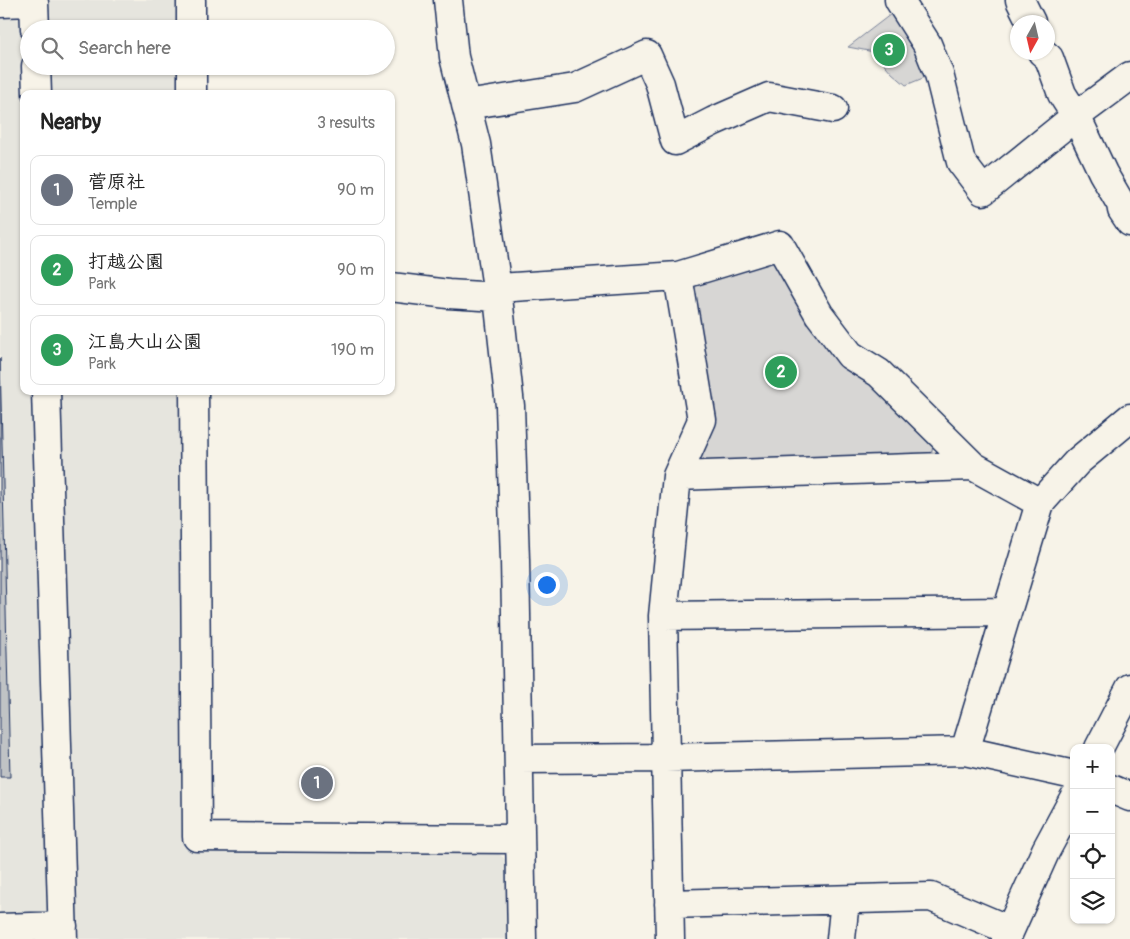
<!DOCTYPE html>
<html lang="en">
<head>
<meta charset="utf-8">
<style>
  :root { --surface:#fff; --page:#f2f2f2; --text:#222; --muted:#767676; --line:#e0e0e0; --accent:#d1495b }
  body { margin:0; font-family:Pangolin,"Klee One",sans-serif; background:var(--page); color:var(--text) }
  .controls { position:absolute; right:15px; bottom:15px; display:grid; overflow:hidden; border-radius:10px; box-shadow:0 1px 4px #0004 }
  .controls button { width:45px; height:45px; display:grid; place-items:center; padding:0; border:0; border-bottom:1px solid var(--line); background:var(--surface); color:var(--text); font:25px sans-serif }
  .compass { position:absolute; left:1010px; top:15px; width:45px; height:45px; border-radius:50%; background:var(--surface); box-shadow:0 1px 4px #0004; rotate:188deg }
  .you { position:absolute; left:546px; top:584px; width:18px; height:18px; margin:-12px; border:4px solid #fff; border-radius:50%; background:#1a73e8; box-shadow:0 0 0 8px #1a73e833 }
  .badge { display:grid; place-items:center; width:32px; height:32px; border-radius:50%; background:var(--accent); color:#fff; font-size:16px; font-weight:700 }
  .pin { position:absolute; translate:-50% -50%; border:2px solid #fff; box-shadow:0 1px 5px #0006 }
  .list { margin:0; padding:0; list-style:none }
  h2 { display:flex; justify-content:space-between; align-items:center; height:65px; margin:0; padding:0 20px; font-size:21px }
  h2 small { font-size:16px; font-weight:400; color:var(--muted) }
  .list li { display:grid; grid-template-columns:32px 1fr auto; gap:15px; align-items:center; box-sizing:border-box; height:70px; margin:0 10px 10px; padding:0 10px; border:1px solid var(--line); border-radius:10px }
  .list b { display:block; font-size:19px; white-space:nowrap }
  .list p { margin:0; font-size:16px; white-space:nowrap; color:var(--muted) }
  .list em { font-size:16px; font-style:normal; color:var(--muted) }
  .icon { flex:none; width:28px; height:28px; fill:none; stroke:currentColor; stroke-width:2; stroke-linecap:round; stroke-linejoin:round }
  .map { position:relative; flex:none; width:1130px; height:939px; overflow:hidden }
  .search { position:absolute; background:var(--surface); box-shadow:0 1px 4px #0004; left:20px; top:20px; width:375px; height:55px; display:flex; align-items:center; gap:12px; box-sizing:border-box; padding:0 18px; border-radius:28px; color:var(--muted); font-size:19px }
  .panel { position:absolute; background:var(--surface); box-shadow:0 1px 4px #0004; left:20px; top:90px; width:375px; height:305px; border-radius:10px }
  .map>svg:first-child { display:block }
  .built { fill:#e6e5de }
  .green { fill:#d7d6d4; stroke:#798299 }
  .building { fill:#c0c3c5; stroke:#1b2f5e }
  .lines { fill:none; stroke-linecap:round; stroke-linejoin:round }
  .minor-casing { stroke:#1b2f5e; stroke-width:31 }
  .minor { stroke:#f7f3e8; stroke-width:28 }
</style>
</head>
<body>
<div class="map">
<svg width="1130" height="939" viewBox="0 0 1130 939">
  <rect width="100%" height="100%" fill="#f7f3e8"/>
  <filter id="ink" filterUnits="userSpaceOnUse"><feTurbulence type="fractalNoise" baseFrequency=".02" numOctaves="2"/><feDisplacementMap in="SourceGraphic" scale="10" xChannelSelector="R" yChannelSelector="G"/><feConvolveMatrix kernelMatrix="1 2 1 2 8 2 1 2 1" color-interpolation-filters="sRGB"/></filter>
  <g filter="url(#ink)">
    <path class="built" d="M0 0H184V29H29V66H184V94H24V391H187L191 843 492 848 506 860 508 939H0Z"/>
    <path class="green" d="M895 11 912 40 928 76 906 85 892 73 874 52 848 47Z
      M768 261 776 263 876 382 934 441 930 460 702 466 695 456 689 294 695 283Z"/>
    <path class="building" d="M0 358 10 777H0Z"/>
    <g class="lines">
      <g class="minor-casing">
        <path id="minor" d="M191 0V29
          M448 0 454 57 476 144 497 288 510 406 515 560 522 939
          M899 0 927 44 939 74 961 162 983 191 1076 116 1130 76
          M1020 0 1031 22
          M0 3 34 2 35 29
          M1042 52 1049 58 1062 94 1076 116 1103 173 1121 204 1122 210 1130 222
          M36 66 37 94
          M192 66V94
          M466 105 575 88 647 55 660 84 675 141 714 121 769 97 833 109
          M391 287 448 294 498 297
          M497 288 678 276 780 245 819 314 850 355 879 373 973 466 1040 503
          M46 391 63 939
          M194 391 197 837 520 839
          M677 476 973 466
          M663 616 1006 612
          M1099 748 1130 688
          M965 751 1040 503 1077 462 1130 418
          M519 759 666 758 965 751 1074 775
          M1111 789 1130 797
          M669 904 931 897 1009 930
          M0 928 63 926
          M670 939 663 616 677 476 702 420 678 276
          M841 939 845 900
          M1006 939 1046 850 1074 798"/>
      </g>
      <use href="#minor" class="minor"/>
    </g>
  </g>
</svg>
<div class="controls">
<button>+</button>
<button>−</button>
<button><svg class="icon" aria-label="locate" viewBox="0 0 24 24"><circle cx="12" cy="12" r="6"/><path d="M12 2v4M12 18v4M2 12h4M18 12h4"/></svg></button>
<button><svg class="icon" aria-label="layers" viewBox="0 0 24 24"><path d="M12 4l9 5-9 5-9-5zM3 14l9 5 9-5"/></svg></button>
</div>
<svg class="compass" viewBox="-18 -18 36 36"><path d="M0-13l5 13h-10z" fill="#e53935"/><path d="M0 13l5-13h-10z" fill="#767676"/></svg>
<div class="you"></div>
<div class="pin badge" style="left:317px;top:783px;background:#6b7280">1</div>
<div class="pin badge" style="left:781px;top:372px;background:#2e9e5b">2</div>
<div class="pin badge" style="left:889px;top:50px;background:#2e9e5b">3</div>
<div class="search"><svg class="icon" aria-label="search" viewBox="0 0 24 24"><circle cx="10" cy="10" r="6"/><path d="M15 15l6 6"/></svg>Search here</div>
<section class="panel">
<h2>Nearby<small>3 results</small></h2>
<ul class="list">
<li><span class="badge" style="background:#6b7280">1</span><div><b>菅原社</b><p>Temple</p></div><em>90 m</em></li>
<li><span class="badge" style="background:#2e9e5b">2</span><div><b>打越公園</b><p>Park</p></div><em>90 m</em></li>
<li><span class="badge" style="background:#2e9e5b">3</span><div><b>江島大山公園</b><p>Park</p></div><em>190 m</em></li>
</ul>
</section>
</div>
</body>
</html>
